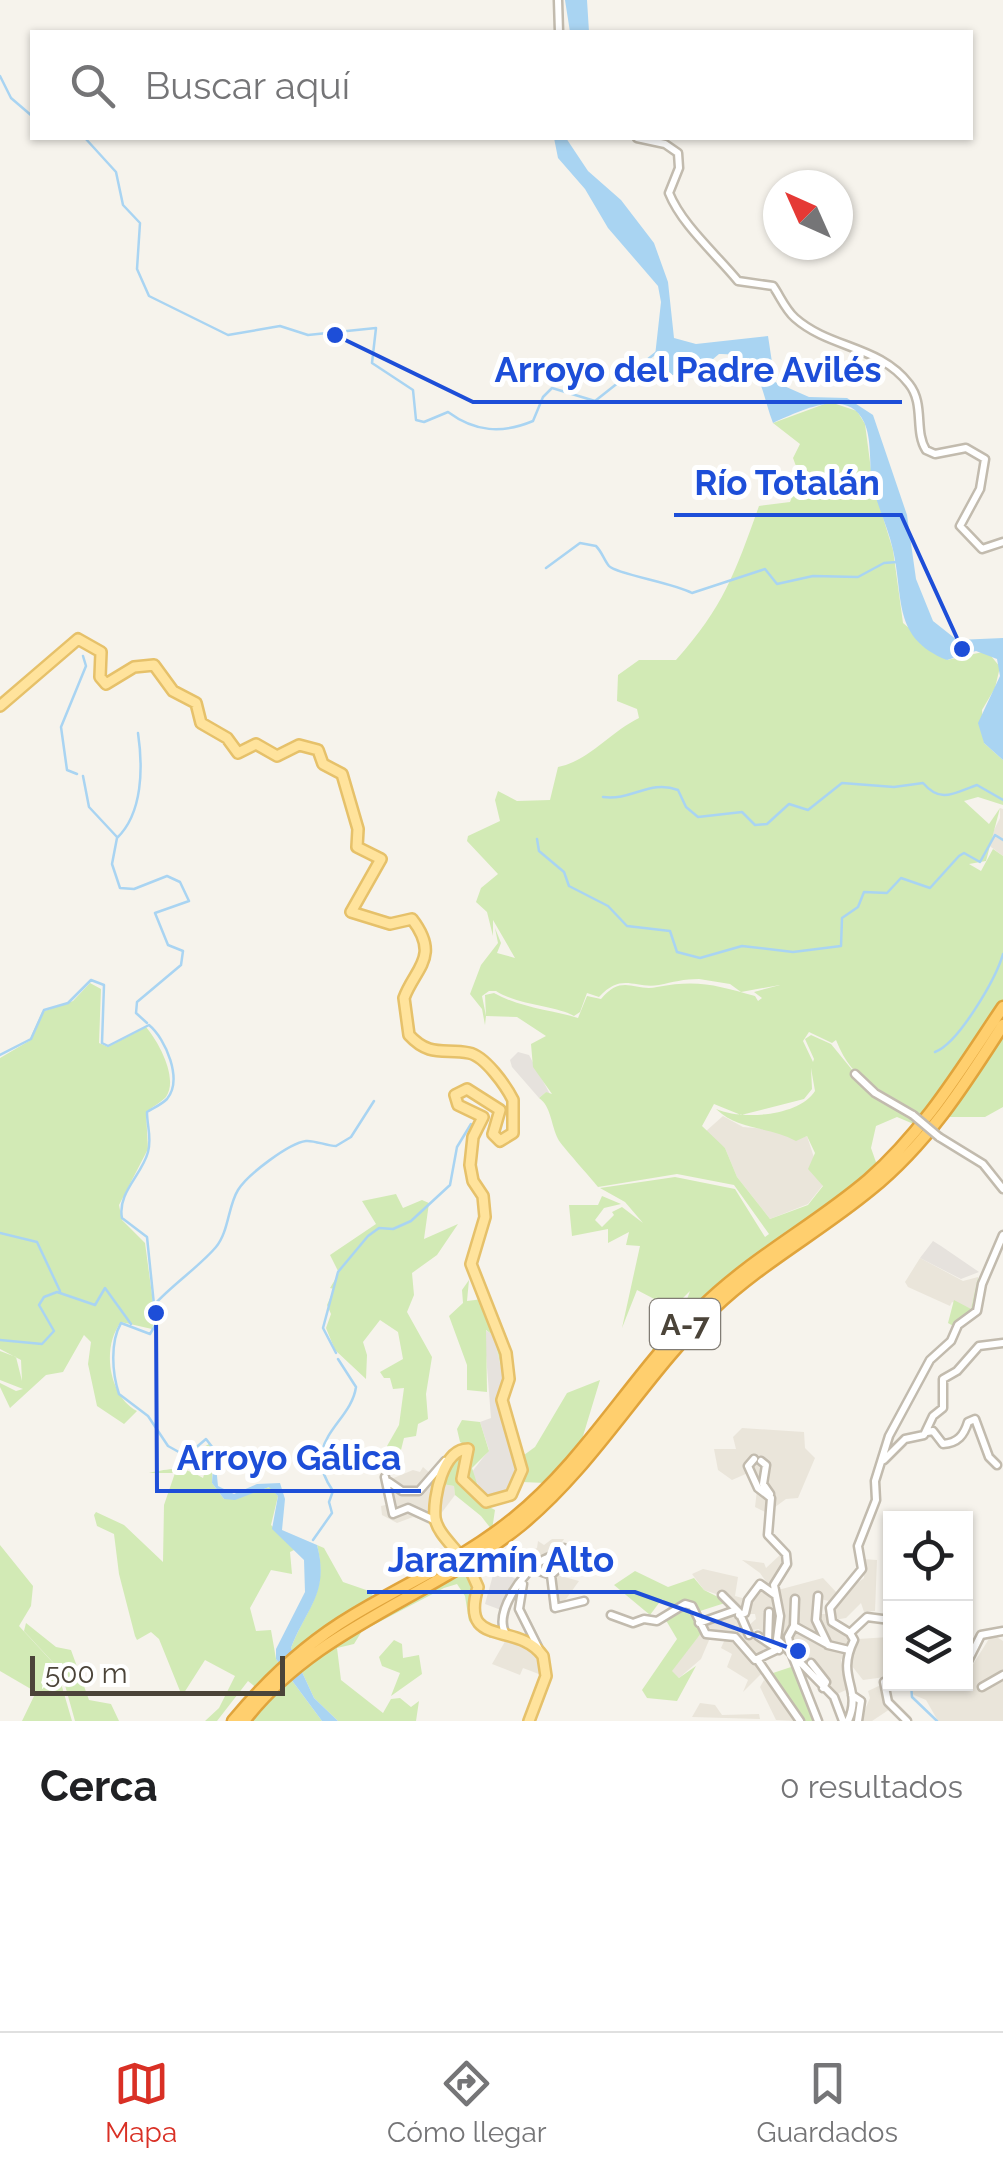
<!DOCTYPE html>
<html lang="es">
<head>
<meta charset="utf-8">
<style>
  :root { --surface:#fff; --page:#f6f6f6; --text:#202124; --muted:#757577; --line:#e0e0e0; --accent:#d93025 }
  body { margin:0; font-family:Raleway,sans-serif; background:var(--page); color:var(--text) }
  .controls { position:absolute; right:30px; bottom:30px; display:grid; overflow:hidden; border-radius:0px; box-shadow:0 2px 8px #0004 }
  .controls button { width:90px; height:90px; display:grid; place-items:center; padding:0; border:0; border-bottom:2px solid var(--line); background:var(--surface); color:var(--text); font:50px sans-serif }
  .compass { position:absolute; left:763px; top:170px; width:90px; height:90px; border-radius:50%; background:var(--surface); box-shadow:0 2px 8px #0004; rotate:315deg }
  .scale { position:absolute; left:30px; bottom:25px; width:255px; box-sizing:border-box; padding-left:10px; border:5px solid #4b4439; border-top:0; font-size:28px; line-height:35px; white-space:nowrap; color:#4b4439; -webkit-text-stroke:8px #fff; paint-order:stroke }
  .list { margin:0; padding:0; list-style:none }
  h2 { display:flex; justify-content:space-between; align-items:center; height:130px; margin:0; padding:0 40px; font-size:42px }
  h2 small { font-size:32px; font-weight:400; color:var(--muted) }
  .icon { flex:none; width:55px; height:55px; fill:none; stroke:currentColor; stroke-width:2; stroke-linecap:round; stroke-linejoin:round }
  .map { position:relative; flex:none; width:1003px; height:1721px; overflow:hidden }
  .search { position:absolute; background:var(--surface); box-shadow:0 2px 8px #0004; left:30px; right:30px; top:30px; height:110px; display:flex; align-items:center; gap:25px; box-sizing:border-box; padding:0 35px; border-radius:0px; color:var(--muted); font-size:38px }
  .sheet { height:310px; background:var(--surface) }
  nav { display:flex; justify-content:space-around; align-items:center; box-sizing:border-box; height:140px; border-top:2px solid var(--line); background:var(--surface); font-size:28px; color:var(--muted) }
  nav a { display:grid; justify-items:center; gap:5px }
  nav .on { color:var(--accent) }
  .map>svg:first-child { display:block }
  .residential { fill:#eae5da }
  .industrial { fill:#e6e2dd }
  .green { fill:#d2eab5; fill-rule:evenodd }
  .water { fill:#a9d4f2 }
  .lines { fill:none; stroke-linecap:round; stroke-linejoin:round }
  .stream { stroke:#a9d4f2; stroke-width:2.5 }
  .minor-casing { stroke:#c2bbae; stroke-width:11 }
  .major-casing { stroke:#e6c16a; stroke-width:14 }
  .highway-casing { stroke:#e0a43c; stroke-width:15 }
  .minor { stroke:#fff; stroke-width:6 }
  .major { stroke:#ffe39c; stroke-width:9 }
  .highway { stroke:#ffcf6e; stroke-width:10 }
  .minor-bridge-casing { stroke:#c2bbae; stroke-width:11; stroke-linecap:butt }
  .minor-bridge { stroke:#fff; stroke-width:6 }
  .labels { text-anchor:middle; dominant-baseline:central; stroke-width:10; stroke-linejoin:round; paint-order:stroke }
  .shield { fill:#fff; stroke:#817c74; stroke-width:2.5 }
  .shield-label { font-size:30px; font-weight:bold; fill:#4b4439 }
  .leader { fill:none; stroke:#1d4ed8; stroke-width:4 }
  .callout-dot { fill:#1d4ed8; stroke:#fff; stroke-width:4 }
  .callout-label { font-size:35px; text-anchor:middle; font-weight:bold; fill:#1d4ed8; stroke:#fff; stroke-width:10; stroke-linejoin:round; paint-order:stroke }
</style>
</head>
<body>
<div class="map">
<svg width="1003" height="1721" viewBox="0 0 1003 1721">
  <rect width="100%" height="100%" fill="#f6f3ec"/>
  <path class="residential" d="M1000 808 1003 809V856L987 844 1000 818Z
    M723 1116 743 1127 777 1130 796 1140 807 1136 823 1185 808 1204 770 1219 737 1177 725 1148 705 1132Z
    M920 1258 963 1281 978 1277 971 1310 952 1302 950 1306 908 1287 905 1282Z
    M742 1428 804 1432 805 1448 815 1458 798 1498 786 1499 767 1513 755 1507 757 1490 748 1473 732 1480 718 1470 714 1449H736L733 1437Z
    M423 1467 442 1484 454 1486 455 1495 434 1523 413 1517 397 1523 382 1515 381 1506 390 1504 384 1482 413 1470 420 1472Z
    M552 1539H564L559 1547 560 1565 550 1572 529 1565 523 1574 509 1567 508 1563 537 1548 538 1541 544 1545Z
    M781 1554 783 1568 772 1590 760 1573 742 1560 764 1563 766 1568Z
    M863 1559 877 1560 875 1611 864 1612 861 1603 846 1618 834 1620V1600L864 1578Z
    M703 1569 738 1577 735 1596 746 1599 743 1613 734 1600 704 1590 692 1574Z
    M557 1575 579 1581 561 1606 556 1604Z
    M823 1578 837 1593 829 1601 820 1599V1614H828L835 1629 852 1641 841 1660 848 1689 835 1695 803 1660 808 1648 779 1634 785 1613 778 1590Z
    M761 1586 778 1608 762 1613H770L766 1640 759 1629 747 1631 749 1636 766 1643 770 1652 756 1658 738 1639 736 1623 734 1633 706 1629 703 1622 737 1612 747 1627 756 1619 755 1614H746Z
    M702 1632 710 1638 701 1659 679 1678 671 1671Z
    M992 1634 1003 1641V1721H938L926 1700 914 1695 906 1684H966V1669L972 1666Z
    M889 1637 890 1668 885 1677 863 1680 848 1661 858 1639Z
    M507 1638 538 1652 544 1676 523 1668 520 1675 492 1664Z
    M725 1639 734 1640 763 1672 743 1692 748 1680 727 1667 732 1654 721 1648Z
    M764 1680 775 1689 796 1721 776 1720 760 1687Z
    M883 1684 890 1709 872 1721H860L870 1698 868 1691Z
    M700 1703 715 1705 722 1715 759 1714 760 1719 692 1717Z"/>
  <path class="industrial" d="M518 1052 529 1055 551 1096 546 1092 539 1098 512 1067 510 1060Z
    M933 1241 941 1246 979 1272 961 1279 920 1258Z
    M484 1329 494 1336 504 1381 495 1399 518 1470 508 1492 486 1498 471 1473 489 1450 480 1422 491 1418Z
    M502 1572 520 1581 501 1610 485 1604 493 1575Z"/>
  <path class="green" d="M830 402 857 411 865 424 873 485 893 550 903 623 947 660 987 651 1000 667 995 688 982 710 984 743 1003 760V805L978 797 964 801 989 824 1000 808 986 861 969 864 981 871 993 849 1003 856V1000L916 1125 897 1117 876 1126 871 1148 877 1165C815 1222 741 1263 679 1321L690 1291 682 1299 675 1326 652 1351 654 1337 666 1317 660 1302 637 1290 622 1328 640 1246 626 1245 629 1232 608 1243V1229L572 1236 569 1205H598L602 1196 621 1204 604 1208 595 1220 602 1227 614 1215 612 1212 622 1207 643 1223 625 1202 600 1188 675 1177 735 1189 765 1237 769 1234 734 1185 677 1174 598 1187C591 1178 561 1145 558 1139 551 1125 551 1106 539 1098L546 1092 552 1094 533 1067 531 1044 546 1036 517 1017 486 1016 485 1025 482 1009 470 994 481 965 498 943 495 928 501 943 497 953 515 958 493 920V936L487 912 476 902 481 888 498 874 467 841 468 836 500 821 495 800 498 791 517 801 550 800 558 767C589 761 610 732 639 718L637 709 617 701 618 675 639 660H676C724 606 735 573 759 506L790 502 800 477 793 458 800 444 773 423ZM699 979 730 984 741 992 780 985 754 992 762 998 758 1001 755 996C718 986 699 979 657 987 635 992 622 973 601 999L587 996 578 1018C551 1010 521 1008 494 993L485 995 486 1016 482 996 489 991H496C517 1005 557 1006 574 1016L580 1012 587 993 599 997C622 972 634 989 659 985 673 982 684 979 699 979ZM809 1032 832 1043 836 1040C854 1086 881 1085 914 1113L871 1093 831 1044 811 1035 805 1039 814 1059 813 1062 803 1041ZM811 1068 815 1091C799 1117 740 1120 716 1109 739 1131 769 1126 796 1141L807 1136 815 1153 808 1169 823 1186 808 1205 770 1219 737 1177 725 1148 702 1126 714 1104 741 1115 804 1099 812 1089Z
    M90 983 101 989 99 1043 108 1047 146 1027C158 1041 179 1078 166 1097 161 1102 151 1108 146 1112L148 1149 119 1205 122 1220 145 1243 155 1317 152 1329 121 1322C101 1348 109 1396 137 1411L124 1424 97 1406 88 1364 91 1342 84 1335 63 1372 46 1375 10 1408 0 1387V1383L16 1391 23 1389 0 1380V1351L16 1357 22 1381 21 1360 0 1349V1058L29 1041 42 1012 73 1001Z
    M1003 1033V1107L985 1117H948Z
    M396 1194 403 1208 422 1200 429 1203 424 1239 458 1224 437 1255 412 1273 414 1295 407 1312 432 1357 426 1394 428 1419 418 1424 416 1436 404 1438 400 1454 388 1456 387 1446 399 1425 404 1388 393 1389 390 1378H384L380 1372 403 1359 398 1332 380 1320 363 1342 367 1355 366 1379 335 1350 326 1328 331 1314 327 1305 334 1289 330 1288 339 1273 330 1255 376 1224 362 1201Z
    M978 1277 977 1308 955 1327 948 1323 954 1300 971 1309Z
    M469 1280 467 1301 483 1299 502 1348 507 1380 499 1396 509 1439 495 1399 504 1380 494 1336 486 1330 487 1392 467 1390V1365L449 1316 463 1303 462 1290Z
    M600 1380 580 1446 546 1483 522 1482 524 1455 535 1447 567 1393Z
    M462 1420 480 1422 489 1451 472 1468 480 1493 465 1481 472 1449 460 1442 457 1429Z
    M209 1444 212 1447V1483L224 1499 270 1487 278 1496 271 1525 296 1549 290 1552 292 1574 271 1570 250 1608 256 1631 271 1630 276 1659 322 1721H250L268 1697 248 1681 217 1721H205L219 1708 235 1676 205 1660 182 1696 159 1639 151 1632 137 1640 135 1636 119 1574 114 1534 97 1526 94 1515 96 1512 124 1525 163 1562 164 1505 175 1473H149C173 1468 183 1466 203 1478L210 1454 200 1449Z
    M464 1449 461 1482 480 1502 495 1510 492 1530 481 1516 455 1495 454 1486 442 1484 450 1464Z
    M0 1545 33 1586 31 1606 19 1626 56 1666 72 1721H22L36 1692 0 1671Z
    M317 1545 324 1548 343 1582 372 1592 373 1600 353 1612 360 1624 472 1566 475 1582 470 1616 500 1637 490 1638 469 1621 465 1596 457 1584 444 1588 362 1631 354 1644 337 1648 341 1680 383 1713 391 1699 400 1698 411 1707 419 1701 416 1721H338L314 1698 291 1648C306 1608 329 1593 317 1545Z
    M635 1571 668 1587 694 1578 704 1590 728 1602 697 1612 689 1600 673 1608 662 1599 650 1615 614 1585Z
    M686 1606 702 1632 672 1671 679 1678 696 1666 677 1701 647 1698 642 1690 677 1639 664 1617Z
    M26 1623 56 1647 71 1650 89 1700 111 1704 119 1721H75L61 1671 24 1631Z
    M394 1640 402 1644 403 1658 419 1655 422 1674 391 1696 400 1673 382 1666 379 1657Z
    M794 1666 816 1721H800L767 1675Z"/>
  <path class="water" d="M565 0H587L589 32H570Z
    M554 138H566L588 171 621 200 654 243 668 282 674 338 696 344 768 336 775 382 809 397 847 398 873 415 907 515 916 579 933 621 957 640 1003 638V760L984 743 978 723 1000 676 997 659 976 651 947 660C892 638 904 598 893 550 888 527 877 506 872 483 869 464 872 439 864 422 847 386 798 412 773 423 761 393 761 352 719 354L699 371 672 375 655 356 661 302 658 286 608 228 585 189 558 158Z
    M214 1446 218 1486 234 1494 257 1484 280 1483 285 1499 282 1530 317 1545C330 1593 306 1608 291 1648L314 1698 338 1721H322L276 1659V1649L305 1592 304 1560 272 1529 278 1496 269 1487 235 1500 224 1499 212 1483Z"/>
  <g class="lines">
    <path class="stream" d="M0 76 11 98 32 116
      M85 138 116 172 123 205 140 223 137 269 149 296 228 335 280 326 308 335 376 328 372 363 413 390 416 420 424 422 448 412C475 432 502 434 533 421L543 397 552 388 595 401 657 352
      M546 568 580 543 596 546C602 552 604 560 609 566 616 574 674 583 692 593L765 569 777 584 813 576 858 577 884 563 897 562
      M138 733C143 767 143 813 117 838L112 864 120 888 134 889 167 876 180 882 189 901 155 913 168 945 183 951 181 965 137 1002 136 1013 147 1023
      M77 774 67 770 61 727 86 666 83 656
      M83 776 89 807 117 837
      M603 797C632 801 650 779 678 790L686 807 698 817 742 812 755 825 767 824 789 804 808 810 842 783 894 787 923 783C941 804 954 793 977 785L1003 800
      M537 839 539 851 564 872 569 886 608 906 627 926 670 931 677 952 700 958 742 946 793 952 841 946 842 918 858 907 864 892 887 893 901 878 930 888 959 856 964 853 980 862 995 835 1003 840
      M935 1052C959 1043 996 978 1003 954
      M0 1055 31 1039 44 1010 68 1003 91 980 104 985 102 1043 108 1046 149 1025C166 1039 183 1080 167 1099 161 1105 153 1108 147 1112 147 1126 152 1138 148 1152 142 1175 117 1193 122 1218L147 1237 156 1324 150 1334 121 1323C110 1342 112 1373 119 1394L148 1416 168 1446 186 1456 206 1439 213 1448
      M0 1233 37 1242 60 1291
      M155 1304C172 1285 200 1266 216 1247 229 1231 228 1206 238 1190 247 1175 289 1143 306 1141 314 1140 327 1146 336 1146L351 1137 374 1101
      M0 1340 42 1344 54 1331 39 1305 44 1297 57 1292 95 1305 105 1288 131 1324
      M336 1353 323 1328 338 1272 368 1236 379 1228 393 1229 411 1221 450 1185 457 1147 471 1124
      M313 1540 332 1513 329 1502 333 1491C298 1441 351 1424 356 1387L338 1359
      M911 1684 912 1697 937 1721"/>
    <g class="minor-casing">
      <path id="minor" d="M558 0 559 32
        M637 138 665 144 678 153 679 168 669 193C682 225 715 253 738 281L773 286C780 296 785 309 795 318 830 349 879 345 909 384 925 404 914 431 926 450L935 454 966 448 985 459 980 489 960 526 982 549 1003 542
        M855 1074 875 1093 913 1115
        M939 1137 983 1164 1003 1189
        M927 1432 933 1431 943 1444C958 1443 964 1435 968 1422L975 1419 989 1457 997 1465
        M754 1459 748 1466 758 1488 771 1498 768 1535 786 1554 787 1564 774 1585 780 1616 777 1639 792 1654
        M884 1460 905 1439 924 1435 933 1416 943 1408V1379L957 1371 979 1346 1003 1343
        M761 1461 766 1465 763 1484 770 1494
        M385 1477 393 1514 408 1508 436 1521
        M389 1482 402 1491H419L445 1461
        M534 1569 551 1575 569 1559
        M551 1575 555 1608 584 1601
        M523 1584 519 1609 540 1651
        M722 1595 739 1612 749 1635
        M818 1596 816 1620 828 1645 849 1650
        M795 1599 794 1626 827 1644
        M611 1615 633 1623 644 1619 657 1621 685 1604 692 1606 706 1634 735 1637 755 1660 776 1650
        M739 1615 745 1613 748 1600 760 1584 774 1594
        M699 1623 736 1610
        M850 1633 832 1622 830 1608 862 1569 858 1546 876 1500 875 1481 889 1436 930 1360 951 1341 958 1325 977 1311 982 1284 1003 1235
        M850 1633 867 1617 890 1620
        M506 1634C493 1614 522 1572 543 1560 551 1556 557 1555 564 1548
        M758 1636 779 1650
        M768 1642 769 1612
        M791 1651 788 1637 794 1626
        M791 1653 834 1697 843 1721
        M792 1655 818 1721
        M759 1662 800 1721
        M811 1663 826 1682 823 1688
        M966 1665 981 1635 1003 1631
        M884 1682 888 1702 907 1721
        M982 1687 1003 1675
        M852 1695 861 1701 858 1721
        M848 1721C863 1687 835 1679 854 1640L850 1633"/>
    </g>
    <g class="major-casing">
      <path id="major" d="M0 706 78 639 101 652 100 677 106 684 134 667 154 665 173 691 196 703 201 723 227 738 238 753 256 744 277 756 299 745 318 750 323 764 342 774 358 829 357 847 381 859 351 912 390 924 412 919C441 957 415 968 404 998L409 1035C430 1058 445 1048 469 1053 485 1056 506 1086 513 1100V1133L500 1141 493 1134 500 1110 467 1089 455 1095 458 1105 483 1117 473 1137 470 1165 473 1181 483 1196 485 1217 471 1264 506 1353 509 1379 502 1400 522 1470 511 1495 486 1502 462 1479 468 1449C443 1449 433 1497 435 1518 437 1531 450 1543 458 1553
        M469 1567 478 1587C459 1650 517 1620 543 1656L546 1676 529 1721"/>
    </g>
    <g class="highway-casing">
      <path id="highway" d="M233 1721C268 1679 305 1644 352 1616 406 1583 464 1559 514 1518 587 1459 633 1374 700 1309 751 1258 814 1226 868 1180 925 1130 961 1069 1003 1007
        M244 1721C317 1626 431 1598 521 1525 596 1463 643 1376 713 1309 761 1263 819 1232 870 1190 927 1144 964 1086 1003 1025"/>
    </g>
    <use href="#minor" class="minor"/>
    <use href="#major" class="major"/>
    <use href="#highway" class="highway"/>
    <g class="minor-bridge-casing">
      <path id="minor-bridge" d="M913 1115 939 1137"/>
    </g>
    <use href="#minor-bridge" class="minor-bridge"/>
  </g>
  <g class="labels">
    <rect class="shield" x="650" y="1299" width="70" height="50" rx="8"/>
    <g class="shield-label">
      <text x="685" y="1324">A-7</text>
    </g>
  </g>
  <path class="leader" d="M335 335L473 402H902M962 649L901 515H674M156 1313L157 1491H421M798 1651L635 1592H367"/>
  <g class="callout-dot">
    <circle cx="335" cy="335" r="10"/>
    <circle cx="962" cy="649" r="10"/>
    <circle cx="156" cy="1313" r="10"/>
    <circle cx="798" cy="1651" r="10"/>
  </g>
  <g class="callout-label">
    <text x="688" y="382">Arroyo del Padre Avilés</text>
    <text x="787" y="495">Río Totalán</text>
    <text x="289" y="1470">Arroyo Gálica</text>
    <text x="501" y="1572">Jarazmín Alto</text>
  </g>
</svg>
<div class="controls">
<button><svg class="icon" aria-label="locate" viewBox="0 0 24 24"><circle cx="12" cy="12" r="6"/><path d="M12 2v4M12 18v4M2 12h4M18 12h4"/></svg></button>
<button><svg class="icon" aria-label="layers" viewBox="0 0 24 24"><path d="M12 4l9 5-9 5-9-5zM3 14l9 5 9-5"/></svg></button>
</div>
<svg class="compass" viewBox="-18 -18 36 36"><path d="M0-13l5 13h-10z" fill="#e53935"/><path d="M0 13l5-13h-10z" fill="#757577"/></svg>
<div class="scale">500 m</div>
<div class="search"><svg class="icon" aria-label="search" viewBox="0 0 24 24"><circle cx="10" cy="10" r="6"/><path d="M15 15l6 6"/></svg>Buscar aquí</div>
</div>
<section class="sheet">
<h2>Cerca<small>0 resultados</small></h2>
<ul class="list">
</ul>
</section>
<nav>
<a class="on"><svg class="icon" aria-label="map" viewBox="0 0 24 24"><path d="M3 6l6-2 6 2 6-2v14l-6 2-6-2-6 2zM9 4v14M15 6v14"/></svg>Mapa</a>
<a><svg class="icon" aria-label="directions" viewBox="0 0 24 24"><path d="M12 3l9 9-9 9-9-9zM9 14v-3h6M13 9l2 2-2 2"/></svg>Cómo llegar</a>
<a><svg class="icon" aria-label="saved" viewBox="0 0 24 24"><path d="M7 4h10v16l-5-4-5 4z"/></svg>Guardados</a>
</nav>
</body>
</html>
